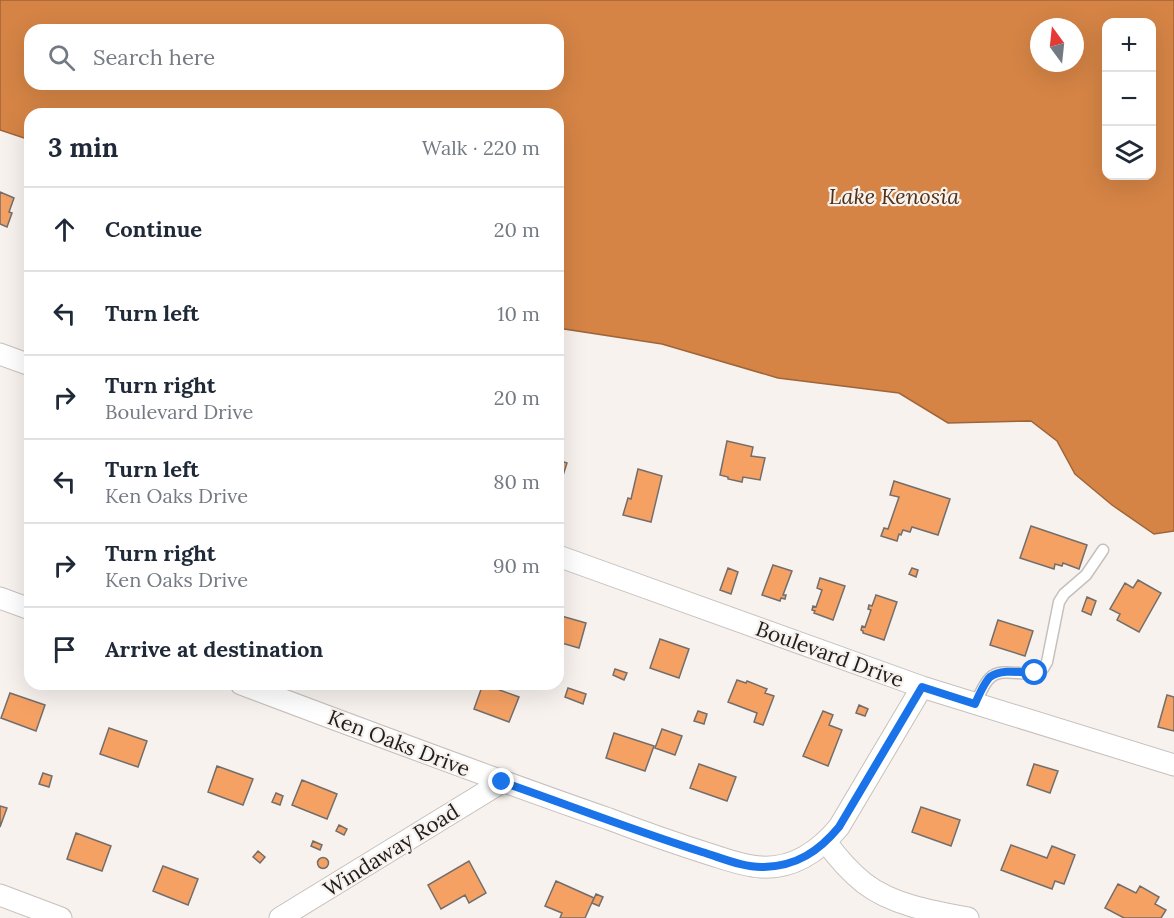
<!DOCTYPE html>
<html lang="en">
<head>
<meta charset="utf-8">
<style>
  :root { --surface:#fff; --page:#f6f6f7; --text:#1f2937; --muted:#747a83; --line:#e0e1e3 }
  body { margin:0; font-family:Lora,serif; background:var(--page); color:var(--text) }
  .controls { position:absolute; right:18px; top:18px; display:grid; overflow:hidden; border-radius:12px; box-shadow:0 6px 24px #0002 }
  .controls button { width:54px; height:54px; display:grid; place-items:center; padding:0; border:0; border-bottom:2px solid var(--line); background:var(--surface); color:var(--text); font:30px sans-serif }
  .compass { position:absolute; left:1030px; top:18px; width:54px; height:54px; border-radius:50%; background:var(--surface); box-shadow:0 6px 24px #0002; rotate:345deg }
  .stop { position:absolute; width:18px; height:18px; margin:-14px; border:4px solid #1a73e8; border-radius:50%; background:#fff }
  .stop.end { background:#1a73e8; border-color:#fff; box-shadow:0 2px 6px #0008 }
  .list { margin:0; padding:0; list-style:none }
  h2 { display:flex; justify-content:space-between; align-items:center; height:78px; margin:0; padding:0 24px; font-size:26px }
  h2 small { font-size:20px; font-weight:400; color:var(--muted) }
  .list li { display:grid; grid-template-columns:39px 1fr auto; gap:18px; align-items:center; box-sizing:border-box; height:84px; padding:0 24px; border-top:2px solid var(--line) }
  .list b { display:block; font-size:22px; white-space:nowrap }
  .list p { margin:0; font-size:20px; white-space:nowrap; color:var(--muted) }
  .list em { font-size:20px; font-style:normal; color:var(--muted) }
  .icon { flex:none; width:33px; height:33px; fill:none; stroke:currentColor; stroke-width:2; stroke-linecap:round; stroke-linejoin:round }
  .map { position:relative; flex:none; width:1174px; height:918px; overflow:hidden }
  .search { position:absolute; background:var(--surface); box-shadow:0 6px 24px #0002; left:24px; top:24px; width:540px; height:66px; display:flex; align-items:center; gap:15px; box-sizing:border-box; padding:0 21px; border-radius:18px; color:var(--muted); font-size:22px }
  .panel { position:absolute; background:var(--surface); box-shadow:0 6px 24px #0002; left:24px; top:108px; width:540px; height:582px; border-radius:18px }
  .map>svg:first-child { display:block }
  .water { fill:#d58445; stroke:#9f6539; stroke-width:1.5; fill-rule:evenodd }
  .building { fill:#f5a164; stroke:#736e6b; stroke-width:1.5 }
  .lines { fill:none; stroke-linecap:round; stroke-linejoin:round }
  .lane-casing { stroke:#c6c0bd; stroke-width:13 }
  .street-casing { stroke:#c6c0bd; stroke-width:23 }
  .lane { stroke:#fff; stroke-width:10 }
  .street { stroke:#fff; stroke-width:21 }
  .route { stroke:#1a73e8; stroke-width:8 }
  .labels { text-anchor:middle; dominant-baseline:central; stroke-width:4.5; stroke-linejoin:round; paint-order:stroke }
  .street-label { font-size:21px; fill:#201e1d; stroke:#f7f2ee }
  .water-label { font-size:22px; font-style:italic; fill:#533117; stroke:#f7f2ee }
</style>
</head>
<body>
<div class="map">
<svg width="1174" height="918" viewBox="0 0 1174 918">
  <rect width="100%" height="100%" fill="#f7f2ee"/>
  <path class="water" d="M0 0H1174V531L1154 534 1112 505 1075 474 1057 441 1031 421 948 423 899 393 778 378 662 344 558 328V114H30V140L0 130ZM1106 22H1152V176H1106ZM1039 27H1075V63H1039ZM30 30H558V84H30Z"/>
  <path class="building" d="M0 192 14 198 9 212 12 213 7 227 0 224Z
    M727 441 753 447 751 456 765 458 760 480 743 477 742 482 728 479V477L720 475Z
    M558 460 567 463 558 491Z
    M638 469 662 476 651 522 623 515 628 498 631 499Z
    M894 481 950 499 938 535 912 527 910 532 903 530 901 535 899 534 897 541 881 536 884 528 888 529 899 497 890 495Z
    M1031 526 1087 545 1079 569 1063 563 1062 566 1055 564 1054 569 1020 558Z
    M773 565 792 571 783 595H786L785 599 781 598 780 601 762 595Z
    M728 568 738 572 731 594 720 590Z
    M912 568 918 570 916 577 909 574Z
    M820 578 845 586 833 620 814 613 815 611 812 610 813 606 816 607 822 590 817 588Z
    M1138 580 1161 593 1139 632 1117 620 1120 614 1110 609 1125 583 1133 588Z
    M876 595 897 602 884 640 863 633V631L861 630 862 626 865 627 871 610 868 609 869 605 872 606Z
    M1087 597 1096 601 1091 615 1082 611Z
    M558 615 586 623 579 648 558 642Z
    M998 620 1033 631 1025 656 990 645Z
    M660 639 689 649 679 678 650 668Z
    M615 669 627 673 624 680 613 675Z
    M737 680 746 683 747 681 767 689 765 693 774 696 763 725 754 722 757 713 728 702Z
    M483 684 519 697 509 722 474 709Z
    M568 688 586 694 583 704 565 697Z
    M10 693 45 705 36 731 1 718Z
    M1167 695 1174 697V731L1158 727Z
    M859 705 868 709 865 716 856 713Z
    M698 711 707 714 704 724 694 721Z
    M823 711 833 715 829 725 842 730 828 766 803 756Z
    M109 728 147 741 138 767 100 754Z
    M662 729 682 736 675 755 655 748Z
    M614 733 654 746 645 771 606 758Z
    M699 764 736 777 727 801 690 788Z
    M1034 764 1058 771 1050 793 1027 785Z
    M217 766 253 779 243 805 208 792Z
    M43 773 52 776 49 787 39 784Z
    M302 780 337 794 327 819 292 805Z
    M276 793 283 796 280 805 272 802Z
    M0 806 7 808 0 827Z
    M921 807 960 820 951 846 912 832Z
    M339 825 347 829 344 835 336 831Z
    M76 833 111 846 102 871 67 859Z
    M313 841 322 845 320 850 311 846Z
    M1011 845 1047 858 1052 846 1075 855 1064 884 1055 881 1052 889 1001 870Z
    M258 851 265 857 260 863 253 857Z
    M317.5 863a5.5 5.5 0 1 1 11 0a5.5 5.5 0 1 1-11 0Z
    M469 861 486 893 469 903 465 895 441 909 428 885Z
    M163 866 198 879 188 905 153 891Z
    M556 881 594 898 585 918H560L562 913 545 906Z
    M1118 884 1136 893 1140 886 1159 897 1155 904 1166 910 1161 918H1124L1105 908Z
    M596 894 603 897 599 906 592 903Z"/>
  <g class="lines">
    <g class="lane-casing">
      <path id="lane" d="M975 703C979 697 984 683 990 678 1003 665 1030 680 1042 670 1044 668 1045 665 1047 662L1059 602 1064 594 1086 575 1103 550"/>
    </g>
    <g class="street-casing">
      <path id="street" d="M0 354 30 365
        M558 556 922 687 1174 765
        M0 598 30 609
        M241 684C363 730 485 776 609 819 643 832 677 844 712 855 728 860 744 866 761 867 793 869 819 851 839 827L922 687
        M826 842C837 857 849 871 864 883 892 905 934 912 968 918
        M0 895 61 918
        M280 918 502 782"/>
    </g>
    <use href="#lane" class="lane"/>
    <use href="#street" class="street"/>
  </g>
  <g class="lines">
    <path class="route" d="M502 782C568 805 635 831 702 852 722 858 744 868 764 867 797 866 819 851 839 827L922 687 975 704C978 697 985 682 990 677 1002 668 1022 673 1035 673"/>
  </g>
  <g class="labels">
    <g class="street-label">
      <text transform="translate(830 654) rotate(20)">Boulevard Drive</text>
      <text transform="translate(399 743) rotate(21)">Ken Oaks Drive</text>
      <text transform="translate(391 850) rotate(-32)">Windaway Road</text>
    </g>
    <g class="water-label">
      <text x="894" y="196">Lake Kenosia</text>
    </g>
  </g>
</svg>
<div class="controls">
<button>+</button>
<button>−</button>
<button><svg class="icon" aria-label="layers" viewBox="0 0 24 24"><path d="M12 4l9 5-9 5-9-5zM3 14l9 5 9-5"/></svg></button>
</div>
<svg class="compass" viewBox="-18 -18 36 36"><path d="M0-13l5 13h-10z" fill="#e53935"/><path d="M0 13l5-13h-10z" fill="#747a83"/></svg>
<div class="stop" style="left:1035px;top:673px"></div>
<div class="stop end" style="left:502px;top:782px"></div>
<div class="search"><svg class="icon" aria-label="search" viewBox="0 0 24 24"><circle cx="10" cy="10" r="6"/><path d="M15 15l6 6"/></svg>Search here</div>
<section class="panel">
<h2>3 min<small>Walk · 220 m</small></h2>
<ul class="list">
<li><svg class="icon" aria-label="ahead" viewBox="0 0 24 24"><path d="M12 20V5M6 11l6-6 6 6"/></svg><div><b>Continue</b></div><em>20 m</em></li>
<li><svg class="icon" aria-label="left" viewBox="0 0 24 24"><path d="M17 20v-9H6M10 6l-5 5 5 5"/></svg><div><b>Turn left</b></div><em>10 m</em></li>
<li><svg class="icon" aria-label="right" viewBox="0 0 24 24"><path d="M7 20v-9h11M14 6l5 5-5 5"/></svg><div><b>Turn right</b><p>Boulevard Drive</p></div><em>20 m</em></li>
<li><svg class="icon" aria-label="left" viewBox="0 0 24 24"><path d="M17 20v-9H6M10 6l-5 5 5 5"/></svg><div><b>Turn left</b><p>Ken Oaks Drive</p></div><em>80 m</em></li>
<li><svg class="icon" aria-label="right" viewBox="0 0 24 24"><path d="M7 20v-9h11M14 6l5 5-5 5"/></svg><div><b>Turn right</b><p>Ken Oaks Drive</p></div><em>90 m</em></li>
<li><svg class="icon" aria-label="arrive" viewBox="0 0 24 24"><path d="M6 21V4h12l-3 4 3 4H6"/></svg><div><b>Arrive at destination</b></div></li>
</ul>
</section>
</div>
</body>
</html>
